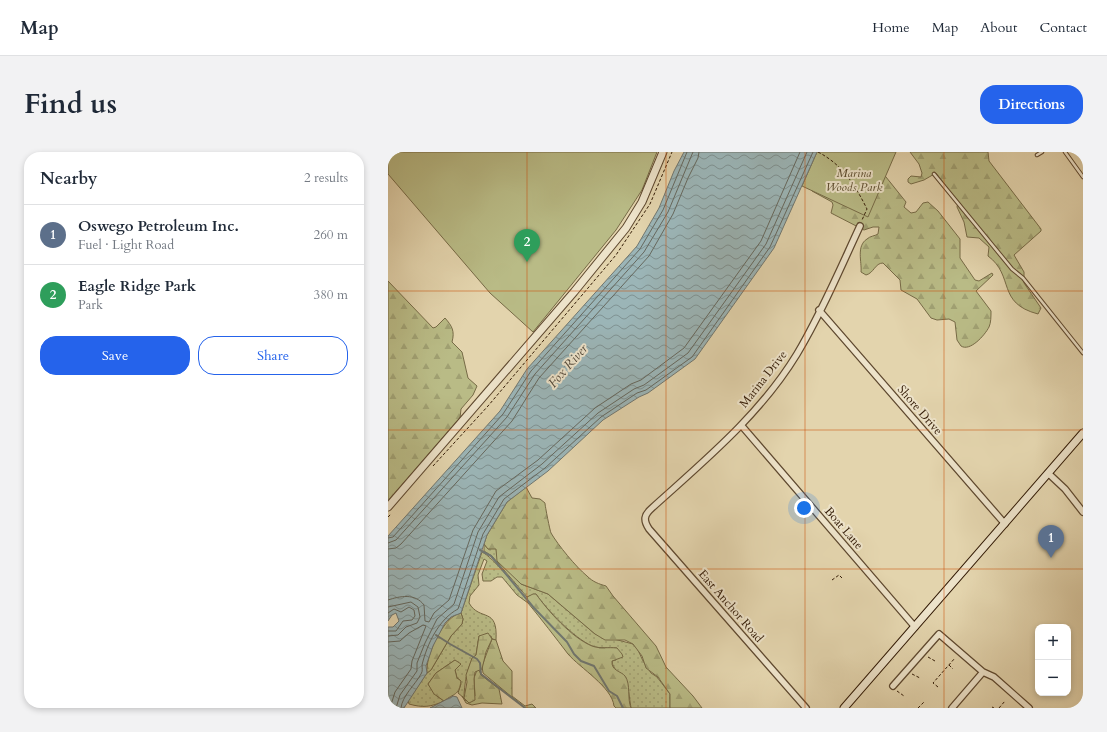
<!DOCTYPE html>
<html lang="en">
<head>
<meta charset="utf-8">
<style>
  :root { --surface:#fff; --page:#f2f2f3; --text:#1f2937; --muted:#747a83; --line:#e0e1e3; --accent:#2563eb }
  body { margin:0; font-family:Cardo,serif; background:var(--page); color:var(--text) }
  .controls { position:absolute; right:12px; bottom:12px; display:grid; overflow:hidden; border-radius:8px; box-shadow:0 2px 6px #0003 }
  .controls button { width:36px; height:36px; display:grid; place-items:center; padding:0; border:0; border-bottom:1px solid var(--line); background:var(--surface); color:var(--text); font:20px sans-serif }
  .you { position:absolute; left:416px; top:356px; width:14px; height:14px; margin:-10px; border:3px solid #fff; border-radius:50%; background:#1a73e8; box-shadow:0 0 0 6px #1a73e833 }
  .badge { display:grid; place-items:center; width:26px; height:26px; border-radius:50%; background:var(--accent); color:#fff; font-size:13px; font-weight:700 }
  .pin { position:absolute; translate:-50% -33px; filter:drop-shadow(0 1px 2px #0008) }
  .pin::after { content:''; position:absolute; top:21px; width:14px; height:12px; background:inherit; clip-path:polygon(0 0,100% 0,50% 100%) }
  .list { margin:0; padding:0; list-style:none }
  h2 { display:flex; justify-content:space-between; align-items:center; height:52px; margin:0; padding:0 16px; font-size:17px }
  h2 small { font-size:13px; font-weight:400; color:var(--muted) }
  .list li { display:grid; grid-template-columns:26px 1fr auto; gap:12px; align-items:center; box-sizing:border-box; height:60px; padding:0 16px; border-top:1px solid var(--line) }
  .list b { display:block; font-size:15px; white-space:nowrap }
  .list p { margin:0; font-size:13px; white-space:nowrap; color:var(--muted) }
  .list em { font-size:13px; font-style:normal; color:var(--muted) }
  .actions { display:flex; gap:8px; padding:12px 16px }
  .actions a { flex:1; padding:9px 0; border:1px solid var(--accent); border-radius:16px; text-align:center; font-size:14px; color:var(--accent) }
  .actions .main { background:var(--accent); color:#fff }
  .map { position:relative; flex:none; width:695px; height:556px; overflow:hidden; border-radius:16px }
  header { display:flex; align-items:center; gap:24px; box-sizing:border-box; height:56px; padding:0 20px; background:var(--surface); border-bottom:1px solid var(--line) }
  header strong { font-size:19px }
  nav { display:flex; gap:22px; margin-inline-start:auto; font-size:14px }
  .intro { display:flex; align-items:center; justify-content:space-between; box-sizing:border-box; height:96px; padding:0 24px }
  h1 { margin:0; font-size:28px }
  .button { padding:10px 18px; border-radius:16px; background:var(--accent); color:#fff; font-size:14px; font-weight:700 }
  main { display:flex; gap:24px; padding:0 24px }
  aside { flex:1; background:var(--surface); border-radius:16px; box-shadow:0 2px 6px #0003 }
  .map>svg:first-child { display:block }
  .grass { fill:url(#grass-dots); stroke:#766a46 }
  .forest { fill:url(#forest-firs); stroke:#766a46 }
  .wetland { fill:url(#wetland-marsh); stroke:#766a46 }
  .park { fill:#b9bb86; stroke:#766a46 }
  .water { fill:url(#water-waves); stroke:#717770 }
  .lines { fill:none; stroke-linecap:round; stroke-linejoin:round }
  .shore { stroke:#66685e; stroke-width:1 }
  .stream { stroke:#717770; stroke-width:2 }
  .service-casing { stroke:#5e482f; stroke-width:4.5 }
  .minor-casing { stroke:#5e482f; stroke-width:8 }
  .tertiary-casing { stroke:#5e482f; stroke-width:9 }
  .secondary-casing { stroke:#321a05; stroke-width:9 }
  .path { stroke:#321a05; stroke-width:1; stroke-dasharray:3 2; stroke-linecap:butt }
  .service { stroke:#ede3ca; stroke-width:2.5 }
  .minor { stroke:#ede3ca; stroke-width:5.5 }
  .tertiary { stroke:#ede3ca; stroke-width:7 }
  .secondary { stroke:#ede3ca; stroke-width:7 }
  .grid { fill:none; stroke:#cd500b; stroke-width:1; stroke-opacity:0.55 }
  .labels { text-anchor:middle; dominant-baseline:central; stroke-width:4; stroke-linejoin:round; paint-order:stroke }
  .park-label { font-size:12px; font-style:italic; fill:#5a4a2c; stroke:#ede3ca }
  .street-label { font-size:12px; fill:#321a05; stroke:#ede3ca }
  .water-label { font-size:13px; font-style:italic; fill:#52483a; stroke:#ede3ca }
</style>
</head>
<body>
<header>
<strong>Map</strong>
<nav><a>Home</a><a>Map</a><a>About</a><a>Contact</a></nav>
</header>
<div class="intro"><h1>Find us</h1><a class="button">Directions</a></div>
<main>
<aside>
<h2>Nearby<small>2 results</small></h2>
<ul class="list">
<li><span class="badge" style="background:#5c6f8a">1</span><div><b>Oswego Petroleum Inc.</b><p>Fuel · Light Road</p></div><em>260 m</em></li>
<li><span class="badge" style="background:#2e9e5b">2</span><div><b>Eagle Ridge Park</b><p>Park</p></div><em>380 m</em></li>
</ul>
<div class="actions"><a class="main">Save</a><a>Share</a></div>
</aside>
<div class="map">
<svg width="695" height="556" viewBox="0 0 695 556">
  <defs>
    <pattern id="grass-dots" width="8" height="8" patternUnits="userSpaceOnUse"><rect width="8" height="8" fill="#b9bb86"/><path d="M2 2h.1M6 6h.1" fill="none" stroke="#a0a072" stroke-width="1.8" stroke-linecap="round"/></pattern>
    <pattern id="forest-firs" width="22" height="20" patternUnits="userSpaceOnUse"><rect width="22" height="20" fill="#b9bb86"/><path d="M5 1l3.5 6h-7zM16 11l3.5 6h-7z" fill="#a0a072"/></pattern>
    <pattern id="wetland-marsh" width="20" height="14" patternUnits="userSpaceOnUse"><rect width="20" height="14" fill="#b9bb86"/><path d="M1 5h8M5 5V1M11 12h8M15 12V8" fill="none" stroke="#a0a072"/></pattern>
    <pattern id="water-waves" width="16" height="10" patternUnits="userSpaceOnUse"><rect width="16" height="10" fill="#9bb5b7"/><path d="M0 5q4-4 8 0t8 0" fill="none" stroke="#7f9293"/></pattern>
  </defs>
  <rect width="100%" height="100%" fill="#e3d4ad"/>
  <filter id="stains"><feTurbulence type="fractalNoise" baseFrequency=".005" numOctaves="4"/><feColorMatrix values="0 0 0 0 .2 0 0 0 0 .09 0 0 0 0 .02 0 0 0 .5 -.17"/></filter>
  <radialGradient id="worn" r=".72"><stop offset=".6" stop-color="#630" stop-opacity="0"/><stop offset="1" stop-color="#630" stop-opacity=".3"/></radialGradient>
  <path class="grass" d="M96 392 100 397 108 396 109 403 133 432 160 442 207 482 245 492 250 498 255 509 263 521 269 525 282 542V556H243L239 529C234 523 224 517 224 509L228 508 229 496C220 495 212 497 204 494 186 486 159 458 148 442L139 445 104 404 96 399Z
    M94 400C105 405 131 438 140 449V451L129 443 114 425H109L103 429H95L94 422 99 409 96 407 90 423 91 433 82 444 81 451C92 470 110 454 108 488L104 487 103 484H91L88 503C79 511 76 535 76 546L70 541 73 532 72 528 69 526 67 518 72 513 67 508 48 521 40 532 49 544 56 549C43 555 35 556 21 552L20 548 39 521 43 518 63 484 74 472 75 467 73 461Z"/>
  <path class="forest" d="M522 0H600L601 9 653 77V79L626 103 636 120V131L653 156 650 162C608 151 627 124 600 104L601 95 591 86 579 85 576 70 569 55 570 50 548 21 536 28 523 32 520 30V27L523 24 533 25 534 21 531 12Z
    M494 20 518 50 516 55 523 61 528 60 535 51 540 50 550 59 572 87V106L587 128 591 129 604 121 605 123 588 139 603 159C603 164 603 171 601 175 597 183 582 200 573 194L569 188 567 170 561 167 549 168 543 166 529 147 513 138 512 128 495 111C487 111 486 121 478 123L473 120C474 110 468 94 479 87 482 84 487 84 490 82L491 75H485L476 78 443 61 445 53 444 50 424 39 421 28Z
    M0 129 45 176 48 175 57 166C64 174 67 179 64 190L74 200 80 226 89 234 85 243 73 257 72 266 0 349Z
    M138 335 144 346 152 347 157 351C157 354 162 379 163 381 170 393 188 415 199 424 205 430 211 432 218 434L225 444 268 494 278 515 305 544 314 556H282V542L270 525 258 516 254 504 245 492 237 488H217L207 482 160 442 133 432 109 409 108 397H100L96 392 99 383 119 350Z
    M145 442H148C160 459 184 486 204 494 212 497 220 495 229 496L234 502 235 505 224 509C223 519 233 519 237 524 243 532 239 547 243 556H228L226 554C224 535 192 516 180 502 167 485 154 468 140 451L139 445Z
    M73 461 75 467 74 472 63 484 43 518 39 521C37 505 55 464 73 461Z
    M104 487 108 488 115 509 124 519V544L137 554 144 552 148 556H137L95 521 94 514Z
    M67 508 73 512 67 518 69 526 73 529C71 544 66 541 56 549L46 542 40 532 48 521Z
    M89 518H91L93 523 111 537 114 552 94 551 84 553 78 551 74 544 78 549 87 544 86 526Z"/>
  <path class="wetland" d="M100 481 104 487 98 500 94 517 87 520 86 527 87 548 81 551 76 546 79 530 78 523 84 506 88 503 91 484Z"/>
  <path class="park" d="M0 0H269L254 38 228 78 145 180 102 141 0 22Z
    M429 0H508L480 65 414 34Z"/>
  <path class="water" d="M296 0H429L386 96 307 207 260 241 251 245 215 268 160 319 119 350 99 383 73 461 63 465 57 471 45 494 38 514 39 521 16 556H0V475H5L11 469 8 461 4 463 0 469V384L112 259 139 217 249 94 271 56 286 19Z
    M65 544 69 545 74 556H42Z"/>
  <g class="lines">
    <path class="shore" d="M0 386 5 385 115 262 143 219 252 97 275 58 299 0
      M0 391 8 388 119 265 147 222 256 100 280 60 305 0
      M0 397 8 396 13 392 124 269 151 226 261 104 285 62 300 26 310 6 311 0
      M0 448C12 444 27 441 36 453L37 469 41 470 46 461 61 448 85 378 108 339 150 308 207 256 243 232 253 228 296 196 373 89 412 0
      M0 455 23 450 30 455 32 465 29 471 18 475 10 483 0 484
      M0 461 6 457 13 460 21 455 26 458 27 464 24 468 15 469 8 479H0
      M0 490 12 489 21 481 35 473 38 474 24 509 23 517 7 540 2 556
      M8 556 12 543 29 519V511L37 491 49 467 66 452 90 380 111 345 154 312 210 261 246 237 256 233 300 201 378 92 419 0
      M13 556C14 544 27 533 33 522 35 519 34 516 34 513 39 492 51 467 70 457L95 382 116 347 157 316 213 265 249 241 258 238 304 205 382 95 425 0"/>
    <path class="stream" d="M92 398 103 404 146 456 179 490 186 502 193 509 206 514 221 539 229 544 235 556
      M48 483 62 492 89 507 92 511 93 522 137 556"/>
    <g class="service-casing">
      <path id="service" d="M677 0 695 25
        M649 3 654 0
        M546 22 624 117 635 126 695 201"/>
    </g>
    <g class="minor-casing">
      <path id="minor" d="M431 158 617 372
        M353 273 527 475
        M661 322 677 337 695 360
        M505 534 551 482 595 520
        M418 556 261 377C255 368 256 363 264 356 316 309 372 263 409 202 433 162 452 117 472 74
        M564 556 595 520 606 525 641 556"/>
    </g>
    <g class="tertiary-casing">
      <path id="tertiary" d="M0 355 186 140 238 76 254 50 275 0"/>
    </g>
    <g class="secondary-casing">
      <path id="secondary" d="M456 556 695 281"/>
    </g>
    <path class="path" d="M430 0C455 13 467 33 479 57L474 68
      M45 314 100 254 228 103 262 52 284 0
      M0 365 3 362
      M444 428 451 423 454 426
      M540 505 547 509
      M561 513 565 517
      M524 522 532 526
      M550 535 545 531 567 506
      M509 539 516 544
      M604 555 606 556
      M530 556 536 550
      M611 556 617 549"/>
    <use href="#service" class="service"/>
    <use href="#minor" class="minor"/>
    <use href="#tertiary" class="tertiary"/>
    <use href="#secondary" class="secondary"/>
  </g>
  <path class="grid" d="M139 0V556M278 0V556M417 0V556M556 0V556M0 139H695M0 278H695M0 417H695"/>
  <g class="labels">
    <g class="park-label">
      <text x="466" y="21">Marina<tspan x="466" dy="14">Woods Park</tspan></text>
    </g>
    <g class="street-label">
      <text transform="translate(375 227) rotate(-52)">Marina Drive</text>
      <text transform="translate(532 258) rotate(49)">Shore Drive</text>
      <text transform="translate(456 376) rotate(49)">Boat Lane</text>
      <text transform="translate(343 454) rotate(49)">East Anchor Road</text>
    </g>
    <g class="water-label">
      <text transform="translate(180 214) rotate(-49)">Fox River</text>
    </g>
  </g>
  <rect width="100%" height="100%" filter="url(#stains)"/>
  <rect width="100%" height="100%" fill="url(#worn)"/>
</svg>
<div class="controls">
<button>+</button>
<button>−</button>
</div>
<div class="you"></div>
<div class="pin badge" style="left:663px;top:406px;background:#5c6f8a">1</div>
<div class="pin badge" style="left:139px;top:110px;background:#2e9e5b">2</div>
</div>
</main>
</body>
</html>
